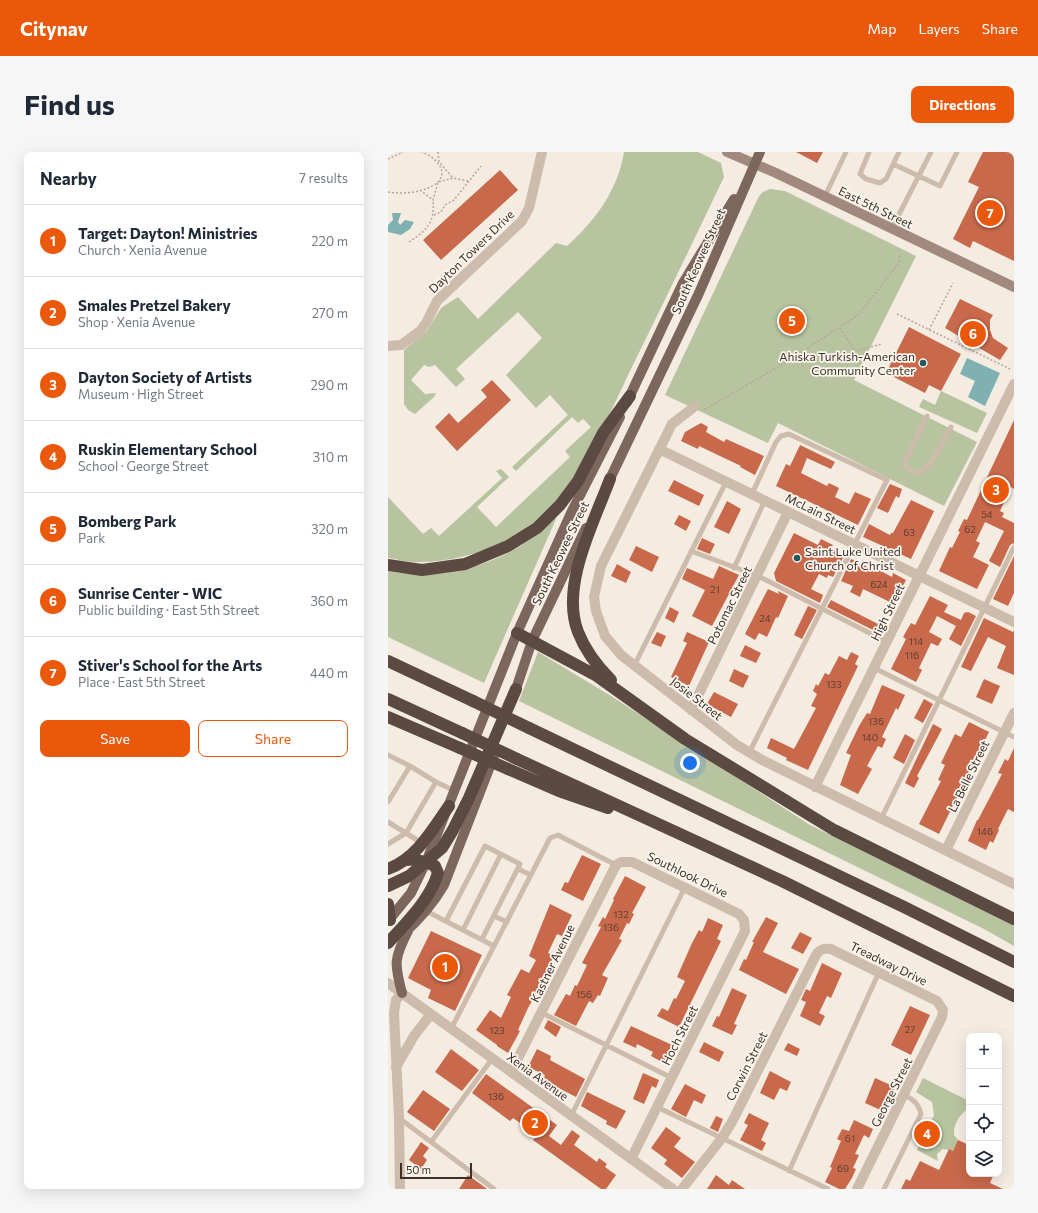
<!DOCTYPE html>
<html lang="en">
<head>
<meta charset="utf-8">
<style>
  :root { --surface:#fff; --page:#f6f6f7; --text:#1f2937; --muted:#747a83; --line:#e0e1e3; --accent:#ea580c }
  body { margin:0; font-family:Commissioner,sans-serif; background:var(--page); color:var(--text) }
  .controls { position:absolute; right:12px; bottom:12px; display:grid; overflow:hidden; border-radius:8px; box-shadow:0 4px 16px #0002 }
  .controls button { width:36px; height:36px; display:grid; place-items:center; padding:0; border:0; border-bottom:1px solid var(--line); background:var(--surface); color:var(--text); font:20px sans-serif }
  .scale { position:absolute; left:12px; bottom:10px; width:72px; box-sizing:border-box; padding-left:4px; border:2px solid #3b302b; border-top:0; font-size:11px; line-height:14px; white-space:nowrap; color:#3b302b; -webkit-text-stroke:3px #fbf5ee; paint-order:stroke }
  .you { position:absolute; left:302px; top:611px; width:14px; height:14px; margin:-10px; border:3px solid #fff; border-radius:50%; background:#1a73e8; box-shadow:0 0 0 6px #1a73e833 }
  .badge { display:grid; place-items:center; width:26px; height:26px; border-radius:50%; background:var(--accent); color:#fff; font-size:13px; font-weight:700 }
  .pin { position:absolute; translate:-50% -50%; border:2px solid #fff; box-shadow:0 1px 4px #0006 }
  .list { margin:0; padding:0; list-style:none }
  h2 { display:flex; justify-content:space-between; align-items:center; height:52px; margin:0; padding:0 16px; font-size:17px }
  h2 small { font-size:13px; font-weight:400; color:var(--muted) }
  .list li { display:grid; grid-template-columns:26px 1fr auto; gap:12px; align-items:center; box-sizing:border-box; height:72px; padding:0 16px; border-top:1px solid var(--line) }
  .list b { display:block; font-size:15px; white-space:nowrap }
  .list p { margin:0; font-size:13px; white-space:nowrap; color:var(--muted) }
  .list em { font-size:13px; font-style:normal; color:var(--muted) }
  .actions { display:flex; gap:8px; padding:12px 16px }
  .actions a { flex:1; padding:9px 0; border:1px solid var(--accent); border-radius:8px; text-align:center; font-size:14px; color:var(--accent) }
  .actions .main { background:var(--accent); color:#fff }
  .icon { flex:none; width:22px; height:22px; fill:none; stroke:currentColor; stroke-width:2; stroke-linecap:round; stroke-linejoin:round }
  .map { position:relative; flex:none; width:626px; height:1037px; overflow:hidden; border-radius:8px }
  header { display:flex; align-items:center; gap:24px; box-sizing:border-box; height:56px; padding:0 20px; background:var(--accent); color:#fff }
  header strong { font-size:19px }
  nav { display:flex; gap:22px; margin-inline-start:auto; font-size:14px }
  .intro { display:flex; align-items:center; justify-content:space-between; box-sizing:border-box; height:96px; padding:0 24px }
  h1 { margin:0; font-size:28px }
  .button { padding:10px 18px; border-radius:8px; background:var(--accent); color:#fff; font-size:14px; font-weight:700 }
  main { display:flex; gap:24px; padding:0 24px }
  aside { flex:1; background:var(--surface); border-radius:8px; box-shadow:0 4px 16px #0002 }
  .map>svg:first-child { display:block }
  .green { fill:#b8c4a0 }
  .water { fill:#7fb0b2 }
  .building { fill:#c8694b }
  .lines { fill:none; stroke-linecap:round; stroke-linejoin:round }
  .path { stroke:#b9a596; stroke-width:1.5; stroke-dasharray:2 2; stroke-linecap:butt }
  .service { stroke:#cdbbac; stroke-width:5 }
  .minor { stroke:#cdbbac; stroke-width:10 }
  .tertiary { stroke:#cdbbac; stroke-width:10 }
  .secondary { stroke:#a18a7d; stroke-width:10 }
  .primary { stroke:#7d675c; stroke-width:10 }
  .motorway { stroke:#5c4a42; stroke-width:12 }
  .motorway-bridge { stroke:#5c4a42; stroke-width:12 }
  .poi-dot { fill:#1f5a5e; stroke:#fbf5ee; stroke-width:1.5 }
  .labels { text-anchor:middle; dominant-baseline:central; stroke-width:3.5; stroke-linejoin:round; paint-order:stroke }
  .number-label { font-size:10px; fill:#5e3e33 }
  .street-label { font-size:12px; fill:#3b302b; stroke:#fbf5ee }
  .poi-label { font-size:12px; fill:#3b302b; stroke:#fbf5ee; text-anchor:end }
</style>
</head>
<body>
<header>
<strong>Citynav</strong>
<nav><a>Map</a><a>Layers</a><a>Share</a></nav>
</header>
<div class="intro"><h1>Find us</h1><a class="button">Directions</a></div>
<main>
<aside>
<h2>Nearby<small>7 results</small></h2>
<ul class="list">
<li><span class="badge">1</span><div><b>Target: Dayton! Ministries</b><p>Church · Xenia Avenue</p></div><em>220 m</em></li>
<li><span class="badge">2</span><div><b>Smales Pretzel Bakery</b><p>Shop · Xenia Avenue</p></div><em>270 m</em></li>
<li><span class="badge">3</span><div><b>Dayton Society of Artists</b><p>Museum · High Street</p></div><em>290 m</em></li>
<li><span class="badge">4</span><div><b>Ruskin Elementary School</b><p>School · George Street</p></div><em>310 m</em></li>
<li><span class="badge">5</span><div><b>Bomberg Park</b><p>Park</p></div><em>320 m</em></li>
<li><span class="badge">6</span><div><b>Sunrise Center - WIC</b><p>Public building · East 5th Street</p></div><em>360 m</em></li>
<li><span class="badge">7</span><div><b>Stiver's School for the Arts</b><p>Place · East 5th Street</p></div><em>440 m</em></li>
</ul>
<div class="actions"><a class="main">Save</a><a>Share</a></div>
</aside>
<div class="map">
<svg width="626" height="1037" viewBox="0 0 626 1037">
  <rect width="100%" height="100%" fill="#f4ebe1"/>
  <path class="green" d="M236 0H310L333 11 336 25C305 90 274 154 242 219 222 261 197 318 166 353 133 390 76 411 27 410 18 410 9 407 0 406V345L35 382 43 376 51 384 114 326 108 319 113 317 121 325 89 355 108 375 182 305 177 299 203 275 195 267 190 271 184 265 128 319 124 315 180 263 162 243 148 256 118 223 154 186 130 160 68 217 77 227 68 235 47 213 41 215 36 213 23 228 37 242 48 241 46 245 27 262 20 258 16 252V198L39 179 53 156 70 145 90 167 168 91 179 94C207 69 230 38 236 0Z
    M382 37 397 39 528 104 466 228 589 290 556 354 390 271 380 291 277 243 371 44 375 40Z
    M553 239 599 261 589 281 531 255 535 247 547 253Z
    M167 365 168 367 96 531 0 485V419C42 427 95 418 132 394 144 386 156 375 167 365Z
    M150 500 220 542 422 673 626 772V794L596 777 131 549Z
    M535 926 579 948 580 956C571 964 566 970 566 983L570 988 565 999 555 997 549 1002 550 1009 529 998 546 963 544 950 528 940Z"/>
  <path class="water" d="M4 61H13L10 70 12 73 17 68 26 70 22 77 13 83 0 80V73L5 68Z
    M579 206 612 221 597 254 580 245 587 229 572 222Z"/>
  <path class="building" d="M408 0H435L429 11Z
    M595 0H626V109L585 89 582 96 565 87 591 35 580 30Z
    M112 18 130 38 53 108 35 88Z
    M572 147 605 163 602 168V178L605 186 620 196 612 208 557 176Z
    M521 175 573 202 553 239 541 233 537 241 498 221Z
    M104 228 123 248 69 299 47 275 61 261 70 271 99 245 93 238Z
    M626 268V337L623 335 612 359 616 361 614 365 626 371V391L622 393 612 415 601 409 616 379 597 370 588 389 592 391 585 405 601 413 589 437 551 419 562 395 564 396 572 380 570 379 576 367 579 368Z
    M313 271 320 275 318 280 336 290 338 287 376 304 367 323 352 315 353 314 311 294 310 297 293 289 297 280Z
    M412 293 447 310 443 317 419 306 413 321 439 334 441 331 451 336 447 345 461 352 467 340 483 347 470 373 388 334 398 312 402 314Z
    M286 328 316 343 311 354 280 339Z
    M502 332 514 337 511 346 508 344 500 361 489 356Z
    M523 348 546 359 523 407 475 385 481 372 502 383 503 381H505Z
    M339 349 353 357 341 382 326 375Z
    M291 363 303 369 298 379 286 372Z
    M406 381 430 393 433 387 445 393 443 396 456 404 445 425 440 423 439 426 431 422 423 437 435 443 432 451 388 429 386 421Z
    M314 386 327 392 322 402 309 397Z
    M248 394 271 405 264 420 241 408Z
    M626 404V441L620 454 605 447Z
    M463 407 490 420 491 418 504 425 505 421 518 428 506 452 475 437 472 445 462 440 465 434 453 429Z
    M229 412 243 420 238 431 223 424Z
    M331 414 351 423 324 474 304 464 317 438 294 427 299 416 325 427Z
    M380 437 391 442 390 439 400 444 390 466 388 465 379 485 371 481 367 488 357 482Z
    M542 444 560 453 556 460 573 468 576 461 580 460 588 464 573 494 561 487 568 474 549 464 541 480 554 487 550 494 543 491 531 516 534 518 528 530 503 517 518 487 515 485 523 471 527 473Z
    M443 448 494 474 491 481 439 455Z
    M420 454 429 458 414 487 406 483Z
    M282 455 291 460 286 471 277 466Z
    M596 466 625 480 626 478V523L609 516 618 494 600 485 583 519 573 515Z
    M269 480 278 484 273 495 263 491Z
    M299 480 321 490 301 534 283 525 299 491 295 489Z
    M357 493 373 501 368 511 352 504Z
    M463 500 471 504 467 512 470 514 420 618 398 608 399 606 379 596 383 586 406 597 428 556 423 554 429 542 425 539 428 532 430 534 437 521 441 523 451 504 459 508Z
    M346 517 361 524 355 536 341 529Z
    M596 527 612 534 604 552 588 545Z
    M494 533 517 543 510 558 508 556 494 585 498 587 494 596 490 594 479 614 484 617 470 642 452 633 463 603 458 601 471 574 479 561 482 562Z
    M326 540 350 552 343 565 319 552Z
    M536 547 545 552 535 571 526 566Z
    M581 570 601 580 551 682 531 672 553 629 550 628 557 613 553 611 567 582 573 585Z
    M545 572 554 577 529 624 531 626 526 636 517 631Z
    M517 582 527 588 516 612 505 606Z
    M626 596V660L620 657 610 677 611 678 605 691 602 689 598 698 580 689 589 668H590L614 622 610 621 617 607 620 609Z
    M194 703 213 712 195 749 173 738 177 730 180 731Z
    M237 724 258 735 244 761 246 762 241 772 239 771 231 787 234 788 214 823 220 826 212 844 210 843 205 851 201 849 188 874 166 863 178 842 182 844 187 833 189 834 199 813 194 811 213 775 210 774 215 765 217 767 226 748 225 747Z
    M162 752 184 763 174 784 169 782 160 801 166 804 160 816 162 817 140 856 130 878 132 879 120 901 109 894V893L88 878 102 858 113 866 123 845 119 843 133 817 141 821 148 808 141 804Z
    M378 765 390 771 375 800 411 817 398 842 351 818 356 807 358 808 366 790H364Z
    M320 766 335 773 329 787 333 789 291 875 269 864 274 856 280 859 286 846 288 847 297 829 289 825 304 791 311 778 314 780Z
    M43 779 94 803 67 859 40 846 43 838 20 826Z
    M412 780 424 786 415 802 403 796Z
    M434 811 454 821 443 846 439 844 431 861 437 864 432 874 412 864 418 850 413 848 418 837 422 839Z
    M344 836 359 843 346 872 349 873 344 883 324 874 329 864 331 865Z
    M522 854 542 863 523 903 503 893Z
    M160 868 173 875 168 885 156 876Z
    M243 874 284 893 276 911 263 904 265 900 249 892 248 896 235 890Z
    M316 890 336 900 331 910 311 900Z
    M400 891 412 897 409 904 396 898Z
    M63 897 91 918 74 939 47 920Z
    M149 897 163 904 162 908 197 927 188 945 163 932 155 927 157 923 140 915Z
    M382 919 403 930 399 939 392 936 386 948 372 941Z
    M255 921 271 928 268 936 264 934 256 952 245 947Z
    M98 922 169 973 161 984 173 993 184 978 192 984 186 993 209 1010 211 1006 219 1012 217 1015 228 1023 218 1037H213L145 988 147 986 136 978 138 975 125 966 122 969 84 941Z
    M487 926 507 935 497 960 477 951Z
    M297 932 318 943 314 952 306 948 298 965 283 957Z
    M35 938 62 957 46 979 19 960Z
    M199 940 238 959 228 977 218 972 219 969 193 954Z
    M361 961 381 971 373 988 378 991 374 999 352 988 360 973 356 971Z
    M328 964 335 967 330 980 322 976Z
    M466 968 485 977 481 986 476 983 467 1002 471 1003 465 1016 468 1017 464 1026 457 1037H451L437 1030 444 1016 442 1015 453 989 449 987 454 977 461 979Z
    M278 975 293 986 286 995 307 1010 294 1026 276 1012 279 1008 263 996Z
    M570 988 581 993V1022H606L602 1031 615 1037H513L518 1027 522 1029 532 1009 551 1018 561 997 565 999Z
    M33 990 41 996 35 1004 39 1008 33 1017 21 1008Z
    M80 1023 91 1031 99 1037H71Z
    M328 1023 341 1033 344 1028 357 1037H319Z"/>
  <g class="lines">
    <path class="path" d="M50 0 51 10 65 26
      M0 7 15 0
      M32 38 45 48 50 30 65 26 80 29
      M0 40C12 42 29 41 40 36 65 26 52 7 34 0
      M46 63 53 60 57 53 66 48 93 14
      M21 90C39 78 47 71 45 48
      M509 162 622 217
      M452 176 467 199 494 192
      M541 178 565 131
      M316 257H318L400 209 470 163 511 111 512 104"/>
    <path class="service" d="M481 0 472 22 478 27 492 31 498 27 511 0
      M505 12 552 34 569 0
      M437 44 458 0
      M504 76 543 0
      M539 264 517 309 518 315C522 318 526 322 532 320 543 316 557 286 563 275
      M303 399 370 424 499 490
      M346 416 377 348
      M246 514 338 330
      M486 516 626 585
      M361 601 499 328 401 282 393 284 388 290 364 342
      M0 603 22 614
      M48 630 67 639
      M0 650 22 614 48 630 18 681 0 692
      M493 667 626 395
      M0 670 34 691
      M130 717 143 723
      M38 759 106 794
      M106 764 119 770
      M58 769 97 694 132 712 94 787
      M75 778 113 702
      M154 861 284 926
      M63 877 162 686 170 683 228 713
      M269 955 440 1037
      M183 964 297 735
      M11 966 106 1037
      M43 990 104 907
      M401 1019 491 820
      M496 1037 533 962C530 951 526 948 516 943"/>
    <path class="minor" d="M0 194 13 193 32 179 38 171 49 149 134 69 141 56 154 0
      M306 255 284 272 213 414 206 445 208 459 217 484 233 503 349 593 374 608 626 732
      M271 297 626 470
      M303 558 400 360
      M427 635 626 232
      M558 698 626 561
      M123 920 228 713 233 710H244L351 762 356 768 357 779 243 1007
      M12 1037 11 966 6 861 8 848 14 841
      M294 1037 334 986 344 970 428 803C432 797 436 796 443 797L549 849 555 858 554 865 469 1037"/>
    <path class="tertiary" d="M0 831 285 1037
      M8 915 26 884 43 862"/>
    <path class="secondary" d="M339 0 388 21 626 135"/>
    <path class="primary" d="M239 250 295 131 346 47
      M219 333 311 141 372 0
      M126 543 144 489 198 376
      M0 769 23 741 38 710 129 481 183 361 232 265
      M14 783C31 768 45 752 56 733L106 604
      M14 841C6 811 6 806 20 779"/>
    <path class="motorway" d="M222 327C206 370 172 434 190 480 197 498 210 515 223 528
      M0 413 34 418 77 412 120 394 149 376 172 353 190 329 215 281 242 244
      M129 481 209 524 297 587 446 678 626 767
      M0 509 85 549
      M0 547 74 581
      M0 565 72 596
      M141 576 516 755 626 810
      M129 607 394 729 626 844
      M120 617 171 639 220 656
      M0 717C29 706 44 678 61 654
      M0 734 21 724 54 696 65 678 81 646 128 537
      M0 752 2 768
      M0 791C18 771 42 748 50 721L47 714C36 709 29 707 17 708"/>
    <path class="motorway-bridge" d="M85 549 141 576
      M74 581 129 607
      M72 596 120 617"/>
  </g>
  <g class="poi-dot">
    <circle cx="535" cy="211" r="4"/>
    <circle cx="409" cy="406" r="4"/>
  </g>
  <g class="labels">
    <g class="number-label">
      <text x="599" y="362">54</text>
      <text x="582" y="377">62</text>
      <text x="521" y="380">63</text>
      <text x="491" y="432">624</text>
      <text x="327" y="437">21</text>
      <text x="377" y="466">24</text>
      <text x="528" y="489">114</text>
      <text x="524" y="503">116</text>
      <text x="446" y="532">133</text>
      <text x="488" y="569">136</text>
      <text x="482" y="585">140</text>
      <text x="597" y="679">146</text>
      <text x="233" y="762">132</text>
      <text x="223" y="775">136</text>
      <text x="196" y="842">156</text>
      <text x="522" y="877">27</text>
      <text x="109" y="878">123</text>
      <text x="108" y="944">136</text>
      <text x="462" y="986">61</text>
      <text x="455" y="1016">69</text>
    </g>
    <g class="street-label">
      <text transform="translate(488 55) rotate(26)">East 5th Street</text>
      <text transform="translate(83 99) rotate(-44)">Dayton Towers Drive</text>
      <text transform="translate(310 109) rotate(-66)">South Keowee Street</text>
      <text transform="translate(433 361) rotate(26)">McLain Street</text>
      <text transform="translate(172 401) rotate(-64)">South Keowee Street</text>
      <text transform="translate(341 453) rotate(-64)">Potomac Street</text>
      <text transform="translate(499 460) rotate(-64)">High Street</text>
      <text transform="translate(309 546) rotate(38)">Josie Street</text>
      <text transform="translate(580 624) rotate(-64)">La Belle Street</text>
      <text transform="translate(300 722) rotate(26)">Southlook Drive</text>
      <text transform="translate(164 811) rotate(-64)">Kastner Avenue</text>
      <text transform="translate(501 811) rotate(26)">Treadway Drive</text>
      <text transform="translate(291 883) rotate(-63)">Hoch Street</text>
      <text transform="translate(358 914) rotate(-63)">Corwin Street</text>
      <text transform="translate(150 924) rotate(36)">Xenia Avenue</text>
      <text transform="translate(503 940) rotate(-63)">George Street</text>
    </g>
    <g class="poi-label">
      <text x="527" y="204">Ahiska Turkish-American<tspan x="527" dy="14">Community Center</tspan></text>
      <text x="417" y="399" text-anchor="start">Saint Luke United<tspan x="417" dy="14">Church of Christ</tspan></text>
    </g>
  </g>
</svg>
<div class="controls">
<button>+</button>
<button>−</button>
<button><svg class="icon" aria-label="locate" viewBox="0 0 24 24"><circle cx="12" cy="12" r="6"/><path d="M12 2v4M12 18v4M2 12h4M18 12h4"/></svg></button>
<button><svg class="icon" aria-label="layers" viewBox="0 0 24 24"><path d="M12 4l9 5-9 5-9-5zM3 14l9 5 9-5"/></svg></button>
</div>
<div class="scale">50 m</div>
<div class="you"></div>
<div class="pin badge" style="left:57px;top:815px">1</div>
<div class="pin badge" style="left:147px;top:971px">2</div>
<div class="pin badge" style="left:608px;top:338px">3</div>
<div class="pin badge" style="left:539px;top:982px">4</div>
<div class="pin badge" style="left:404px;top:169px">5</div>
<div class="pin badge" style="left:585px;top:182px">6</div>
<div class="pin badge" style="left:602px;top:61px">7</div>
</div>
</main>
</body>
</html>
